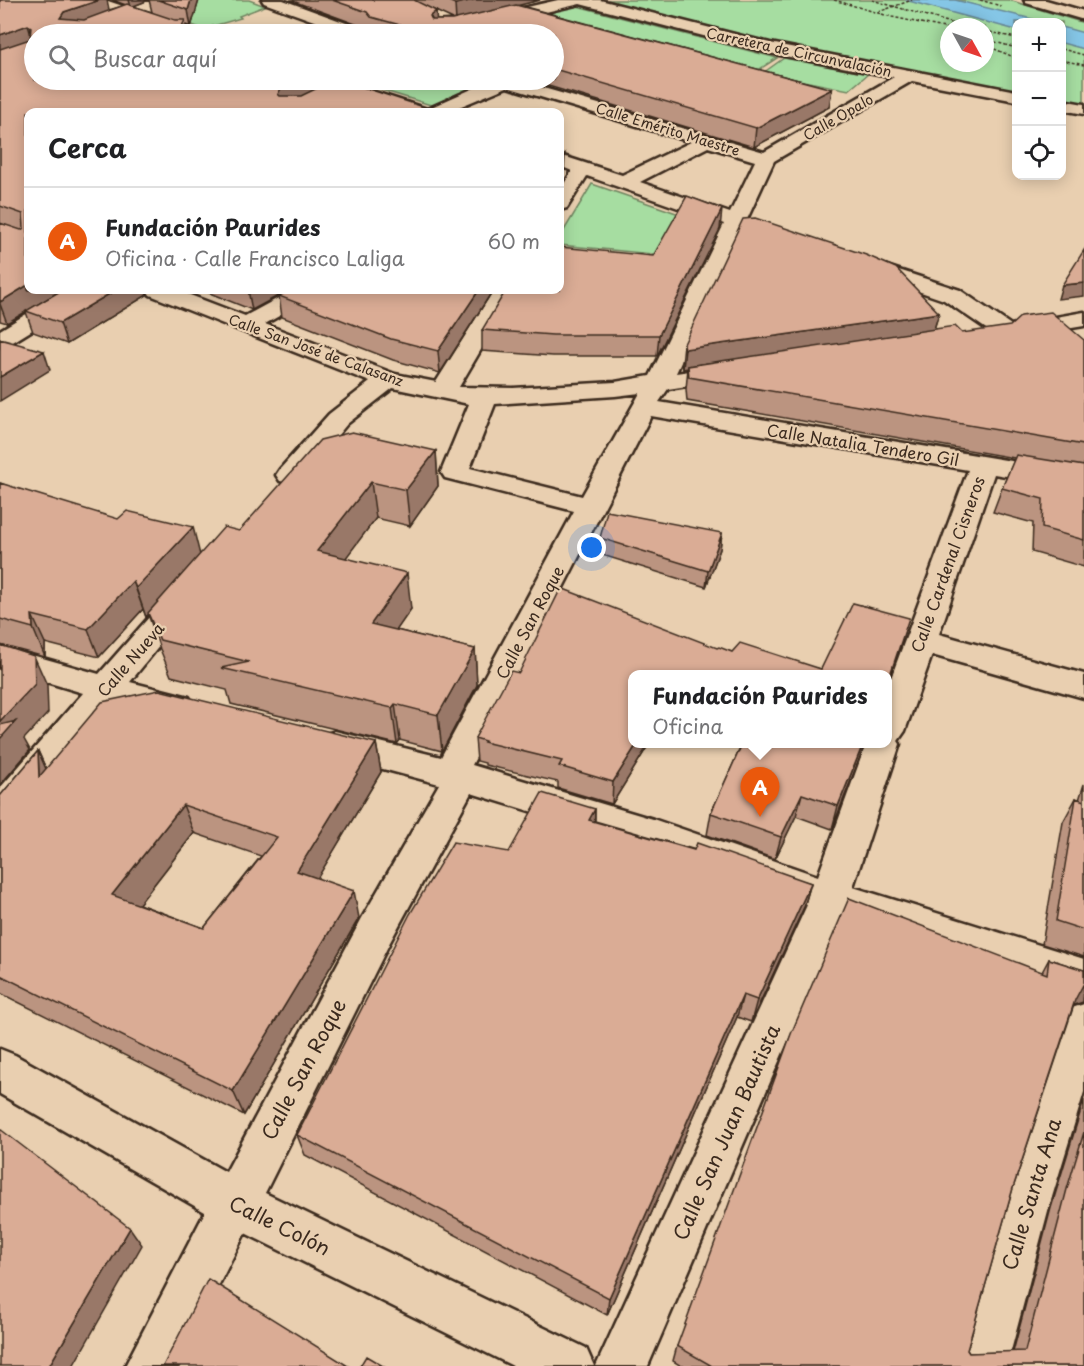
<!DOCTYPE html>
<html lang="es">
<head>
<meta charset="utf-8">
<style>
  :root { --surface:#fff; --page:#f2f2f2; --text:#202124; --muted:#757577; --line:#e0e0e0; --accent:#ea580c }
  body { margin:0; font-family:"Playpen Sans",sans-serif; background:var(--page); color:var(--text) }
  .controls { position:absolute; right:18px; top:18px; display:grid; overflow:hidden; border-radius:12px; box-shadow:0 3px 15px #0003 }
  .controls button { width:54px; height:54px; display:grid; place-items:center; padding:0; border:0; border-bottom:2px solid var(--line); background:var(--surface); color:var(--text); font:30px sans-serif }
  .compass { position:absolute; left:940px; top:18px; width:54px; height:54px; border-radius:50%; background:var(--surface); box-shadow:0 3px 15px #0003; rotate:130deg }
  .you { position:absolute; left:592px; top:548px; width:21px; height:21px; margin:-15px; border:4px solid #fff; border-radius:50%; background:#1a73e8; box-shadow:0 0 0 9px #1a73e833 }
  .badge { display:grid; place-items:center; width:39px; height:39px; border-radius:50%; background:var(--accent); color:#fff; font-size:20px; font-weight:700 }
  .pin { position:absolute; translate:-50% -50px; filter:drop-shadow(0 2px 3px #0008) }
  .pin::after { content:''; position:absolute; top:32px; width:21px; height:18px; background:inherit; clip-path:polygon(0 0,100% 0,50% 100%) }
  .popup { position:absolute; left:628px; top:670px; width:264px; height:78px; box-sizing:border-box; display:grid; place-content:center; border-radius:12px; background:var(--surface); filter:drop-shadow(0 2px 4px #0005); font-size:20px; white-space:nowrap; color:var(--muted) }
  .popup b { font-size:22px; color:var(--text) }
  .popup::after { content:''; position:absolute; left:50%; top:100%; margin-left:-12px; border:12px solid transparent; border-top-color:var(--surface) }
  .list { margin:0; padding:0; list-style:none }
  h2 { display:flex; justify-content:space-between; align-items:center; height:78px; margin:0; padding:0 24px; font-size:26px }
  h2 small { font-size:20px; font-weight:400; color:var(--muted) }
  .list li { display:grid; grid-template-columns:39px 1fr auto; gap:18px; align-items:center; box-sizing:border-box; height:108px; padding:0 24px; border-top:2px solid var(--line) }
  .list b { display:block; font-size:22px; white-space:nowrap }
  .list p { margin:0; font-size:20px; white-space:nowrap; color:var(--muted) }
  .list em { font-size:20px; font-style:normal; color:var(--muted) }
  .icon { flex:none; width:33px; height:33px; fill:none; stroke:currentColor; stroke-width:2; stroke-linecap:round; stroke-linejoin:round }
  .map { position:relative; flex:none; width:1084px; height:1366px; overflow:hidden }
  .search { position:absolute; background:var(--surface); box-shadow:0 3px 15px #0003; left:24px; top:24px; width:540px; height:66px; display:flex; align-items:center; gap:15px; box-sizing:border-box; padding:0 21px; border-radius:33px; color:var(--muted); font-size:22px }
  .panel { position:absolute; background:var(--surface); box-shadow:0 3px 15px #0003; left:24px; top:108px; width:540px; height:186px; border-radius:12px }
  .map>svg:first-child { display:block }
  .green { fill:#a6dda1; stroke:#708460; stroke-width:1.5; fill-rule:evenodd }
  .water { fill:#85c6e6; stroke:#678896; stroke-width:1.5 }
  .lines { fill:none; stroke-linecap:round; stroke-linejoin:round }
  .minor-casing { stroke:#3b2a1e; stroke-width:5 }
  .path { stroke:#3b2a1e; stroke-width:1.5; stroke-dasharray:3 2; stroke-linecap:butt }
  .minor { fill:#e9cfb0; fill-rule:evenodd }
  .wall { fill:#bb9480; stroke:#3b2a1e; stroke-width:1.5; fill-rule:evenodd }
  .shaded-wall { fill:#997868; stroke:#3b2a1e; stroke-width:1.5 }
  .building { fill:#daac95; stroke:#3b2a1e; stroke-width:1.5; fill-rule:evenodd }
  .labels { text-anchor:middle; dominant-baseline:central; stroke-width:4.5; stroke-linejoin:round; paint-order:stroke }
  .far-street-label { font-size:14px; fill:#3b2a1e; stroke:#e9cfb0 }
  .street-label { font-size:16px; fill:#3b2a1e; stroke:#e9cfb0 }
  .near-street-label { font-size:20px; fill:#3b2a1e; stroke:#e9cfb0 }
</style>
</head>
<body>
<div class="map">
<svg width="1084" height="1366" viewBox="0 0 1084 1366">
  <rect width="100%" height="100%" fill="#e9cfb0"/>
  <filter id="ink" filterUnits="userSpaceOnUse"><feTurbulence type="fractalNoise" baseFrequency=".0167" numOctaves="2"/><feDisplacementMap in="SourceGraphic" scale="12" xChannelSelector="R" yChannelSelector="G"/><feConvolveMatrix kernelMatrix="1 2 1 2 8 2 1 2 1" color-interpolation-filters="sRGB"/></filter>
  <g filter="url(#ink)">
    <path class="green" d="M190 0H249L265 6 239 16 241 18 203 29 155 12Z
      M608 0H1009L1084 23V104L1062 100V22H1016V91L773 44 637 10ZM949 27H985V63H949Z
      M577 6 777 58 749 76 515 18Z
      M784 58 868 74 849 90 763 73Z
      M369 80H483L490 81 434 106 359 83Z
      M592 184 685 216 663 255 560 245V237Z"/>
    <path class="water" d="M905 0H955L1044 22H1016V30Z
      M1062 27 1084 33V49L1062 43Z"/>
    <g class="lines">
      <g class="minor-casing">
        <path id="minor" d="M84 0H105L197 31 200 34H179L86 3Z
          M262 0H283L368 31 371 34H350L264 3Z
          M558 0H600L770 43 1016 91V101L912 81 774 161 676 373 732 365 741 367 744 372 741 377 732 379 668 389 659 402 1084 473V489L994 474 939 634 1084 674V698L932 655 905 731 898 741 900 744 853 887 1084 959V995L841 917 648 1366H596L807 905 646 847 471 793 390 942 265 1193 586 1348 594 1366H513L245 1233 178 1366H125L205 1212 0 1094V1049L15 1055 226 1172 362 918 439 784 323 753 318 744 323 735 335 731 441 757 574 511 445 478 441 472 469 404 393 388 347 424 300 481 290 483 280 481 276 475 280 469 329 414 370 382 150 295 147 290H177L245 316 293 290H319L316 295 265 324 395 374 436 382 494 290H516L459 387 513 388 615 382 650 376 724 224 587 176 567 208 560 210V190L572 171 560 166V155L622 175 691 142 507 87 447 112H404L316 84 314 80H337L427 109 492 80H516L764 152 894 77 769 53 580 4 452 34H432L449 25ZM708 147 755 161 730 213 640 182ZM640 393 582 496 470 468 495 404 615 396ZM651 416 968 470 888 686V744H866L818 876 653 819 472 765Z
          M1024 0H1046L1084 11V20L1026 3Z
          M1062 100 1084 104V114L1062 110Z
          M865 259 960 290 1011 325 1084 312V326L1006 339 998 337 944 300 857 270 854 265 857 260Z
          M66 290H92L89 295 8 345 0 347V330Z
          M184 587 195 590 199 597 130 682 189 697 194 706 189 715 177 718 114 702 13 823 0 828V788L83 693 0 668V646L99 674 173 590Z
          M1084 1004V1092L1049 1207 1007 1366H955L1001 1207 1063 1023 1069 1009Z"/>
      </g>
      <path class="path" d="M834 0 892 17 949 29
        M872 0 965 27
        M980 0 1001 6
        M878 12 912 0
        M985 31 1016 38
        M985 39 1016 48
        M985 45 1016 58
        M1062 49 1084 55
        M1062 60 1084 65"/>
      <use href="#minor" class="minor"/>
    </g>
    <path class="wall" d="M0 0 109 10 126 5 112 0H149L133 6 152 12 149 0H199L191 27 186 25V27L34 80H316L318 88 439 112H28V290H146L147 295 67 344 33 332 26 312 7 323 0 321Z
      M290 0H540L518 5 832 89 829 107 754 147 528 80H554V34H377L373 33 369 29ZM429 8 453 19 436 20V11Z
      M720 229 657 356H553L482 351V330L653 256Z
      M202 290H289L252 310Z
      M493 290 440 373 393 360 282 317 279 296Z
      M939 313 934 329 962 333 1084 340V567L1032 552 1033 523 993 512 1002 488 1015 458 687 401 686 389 688 368 683 369 682 364 684 344Z
      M436 451 438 486 410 526 376 518 345 558 411 609 396 630 475 649 477 685 442 751 400 740 397 744 231 704 227 690 171 676 160 649 148 614 146 617 143 609 99 657 45 643V657L0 645V483L200 554 239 531Z
      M722 533 720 549 706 587 599 554 600 538Z
      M902 640 888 685V675H633V744H649L612 804 558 788V782L485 765V763L477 761 475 738 519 673 717 648 732 652 821 669Z
      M376 743 381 772 317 878 359 918 244 1115 0 993V796L38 751 46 769ZM194 833 261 856 204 928 139 904Z
      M742 744H865L832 829 796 816 775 859 707 835 711 813Z
      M1084 784V957L1042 944 1063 822 1076 798 1079 800Z
      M595 809V821L811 883 804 907 751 1022 737 1017 607 1315 305 1155 297 1135 509 852Z
      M1049 959 1084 970V1002L1074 1005 1013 1188 967 1350 969 1353 1013 1352 1051 1208 1084 1100V1366H681L673 1361 677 1346 1042 972Z"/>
    <path class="shaded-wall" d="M100 0H107L110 14 65 34 60 18 64 12Z
      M129 0H149L131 7Z
      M191 0H199L191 27 188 10Z
      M474 0H540L456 21 455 4Z
      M436 11 437 28 430 16Z
      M28 25 33 42 0 54V35Z
      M298 80H316L318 89 281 112 278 94 281 88Z
      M832 89 829 107 754 147 756 128Z
      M565 154 564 174 560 181V162Z
      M722 209 720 229 657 356 659 335Z
      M1084 283V296L1058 299 1062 285Z
      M28 285V290H62L7 323 0 304V302Z
      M116 290H146L147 295 67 344 60 323Z
      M248 290H289L252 310Z
      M479 290H493L440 373 438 351Z
      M939 313 933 332 688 366V368L683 369 685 349Z
      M44 351 50 370 0 401V377Z
      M436 451 438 486 410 526 406 490Z
      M371 482 376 518 324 587 317 551Z
      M193 527 200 555 146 617 136 588Z
      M722 533 720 549 706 587 708 571Z
      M407 573 411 609 376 660 371 624Z
      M133 581 143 609 99 657 88 629Z
      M32 615 45 643V657L33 628Z
      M909 618 902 640 888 685V681Z
      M475 649 477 685 442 751 438 715Z
      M34 656 47 685 48 713 24 739 30 750 0 785V721Z
      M395 704 400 740 397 744 392 708Z
      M376 743 381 772 305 899 297 871Z
      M637 744H649L612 804 613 782Z
      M863 744H865L832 829 838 806Z
      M38 751 51 780 39 777Z
      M802 794 796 816 775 859 781 837Z
      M183 805 194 833 125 922 112 895Z
      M595 809 594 833 589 820Z
      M811 883 804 907 751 1022 757 1000Z
      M354 891 359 918 244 1115 233 1091Z
      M1084 984 1083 1002 1068 1007 1083 985Z
      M743 995 737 1017 607 1315 609 1298Z
      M130 1228 142 1245 73 1366H49Z"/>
    <path class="building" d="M0 0H100L64 12 60 18 84 20 127 4 175 20H185L182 26 208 34H34V80H298L281 88 278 94 280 96H301L334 80H341L439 112H28V285L0 302V223L21 230 24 228 23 214 0 206V49L30 39 31 27 28 25 0 35Z
      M158 0H191L188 10Z
      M332 0H414L436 11 430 16 432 20H452L516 5 832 89 756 128 554 69V34H433L371 17 367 12Z
      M446 0H474L455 4Z
      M560 153 565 154 560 162Z
      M687 196 722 209 659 335H553L482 330 506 290H560V247L653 256Z
      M755 218 866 255 896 268 939 313 685 349 684 344 743 219Z
      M1084 250V283L1062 285Z
      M62 290H116L60 323 26 311Z
      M290 290H479L438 351 391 339 279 296Z
      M1051 312 1084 340V445L689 377 688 366 955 326 962 333 1010 326 1021 316Z
      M0 339 44 351 0 377Z
      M352 432 436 451 406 490 371 482 317 551 407 573 371 624 475 649 438 715 395 704 392 708 221 668 249 662 160 640 148 613 224 527 239 531 320 440Z
      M1016 455 1084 466V540L1042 528 1043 499 1002 488Z
      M0 483 118 519 127 511 193 527 136 588 133 581 88 629 32 615 33 628 0 619Z
      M607 511 722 533 708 571 600 538Z
      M561 588 717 648 719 647 732 652 740 643 821 669 853 603 909 618 888 681V675H633V744H637L613 782 559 766 562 761 484 742 485 741 475 738 511 671 519 673Z
      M0 645 34 656 35 684 0 721Z
      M159 690 376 743 297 871 354 891 233 1091 0 975V796L38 751 39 777 102 702ZM183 805 277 837 204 928 112 895Z
      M16 721 0 739V725Z
      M742 744H863L838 806 802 794 781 837 711 813Z
      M542 793 595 809 589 820 694 850 697 843 811 883 757 1000 743 995 609 1298 297 1135 410 914 453 842 509 852Z
      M1076 798 1084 801V930L1056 921Z
      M849 898 1047 974 1049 959 1084 970V984L1083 985 1075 1000 1013 1188 967 1350 969 1353 1025 1351 1067 1189 1084 1132V1366H712L677 1346 791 1034Z
      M0 1129 130 1228 49 1366H0Z
      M208 1279 348 1366H163Z
      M366 1356 383 1366H360Z"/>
  </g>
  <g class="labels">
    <g class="far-street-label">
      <text transform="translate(799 52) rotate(12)">Carretera de Circunvalación</text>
      <text transform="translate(838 117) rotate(-30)">Calle Opalo</text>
      <text transform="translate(668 129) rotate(17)">Calle Emérito Maestre</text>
      <text transform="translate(316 350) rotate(20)">Calle San José de Calasanz</text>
    </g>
    <g class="street-label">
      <text transform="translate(863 444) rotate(9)">Calle Natalia Tendero Gil</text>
      <text transform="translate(947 564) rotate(-70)">Calle Cardenal Cisneros</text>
      <text transform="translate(529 622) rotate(-62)">Calle San Roque</text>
      <text transform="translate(130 659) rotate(-49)">Calle Nueva</text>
    </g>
    <g class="near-street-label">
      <text transform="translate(303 1069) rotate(-62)">Calle San Roque</text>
      <text transform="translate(726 1132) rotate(-66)">Calle San Juan Bautista</text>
      <text transform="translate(1031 1194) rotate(-73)">Calle Santa Ana</text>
      <text transform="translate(280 1225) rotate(26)">Calle Colón</text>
    </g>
  </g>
</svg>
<div class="controls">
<button>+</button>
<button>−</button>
<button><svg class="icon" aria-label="locate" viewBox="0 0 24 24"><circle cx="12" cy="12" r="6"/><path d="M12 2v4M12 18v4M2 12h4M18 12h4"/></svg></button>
</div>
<svg class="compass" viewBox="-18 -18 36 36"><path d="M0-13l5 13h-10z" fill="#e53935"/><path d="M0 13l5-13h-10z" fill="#757577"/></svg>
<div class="you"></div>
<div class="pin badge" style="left:760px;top:817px">A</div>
<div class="popup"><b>Fundación Paurides</b>Oficina</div>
<div class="search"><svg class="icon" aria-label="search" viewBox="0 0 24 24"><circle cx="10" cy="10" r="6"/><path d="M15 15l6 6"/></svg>Buscar aquí</div>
<section class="panel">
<h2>Cerca<small></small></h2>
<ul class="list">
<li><span class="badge">A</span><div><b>Fundación Paurides</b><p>Oficina · Calle Francisco Laliga</p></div><em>60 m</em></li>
</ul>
</section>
</div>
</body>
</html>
